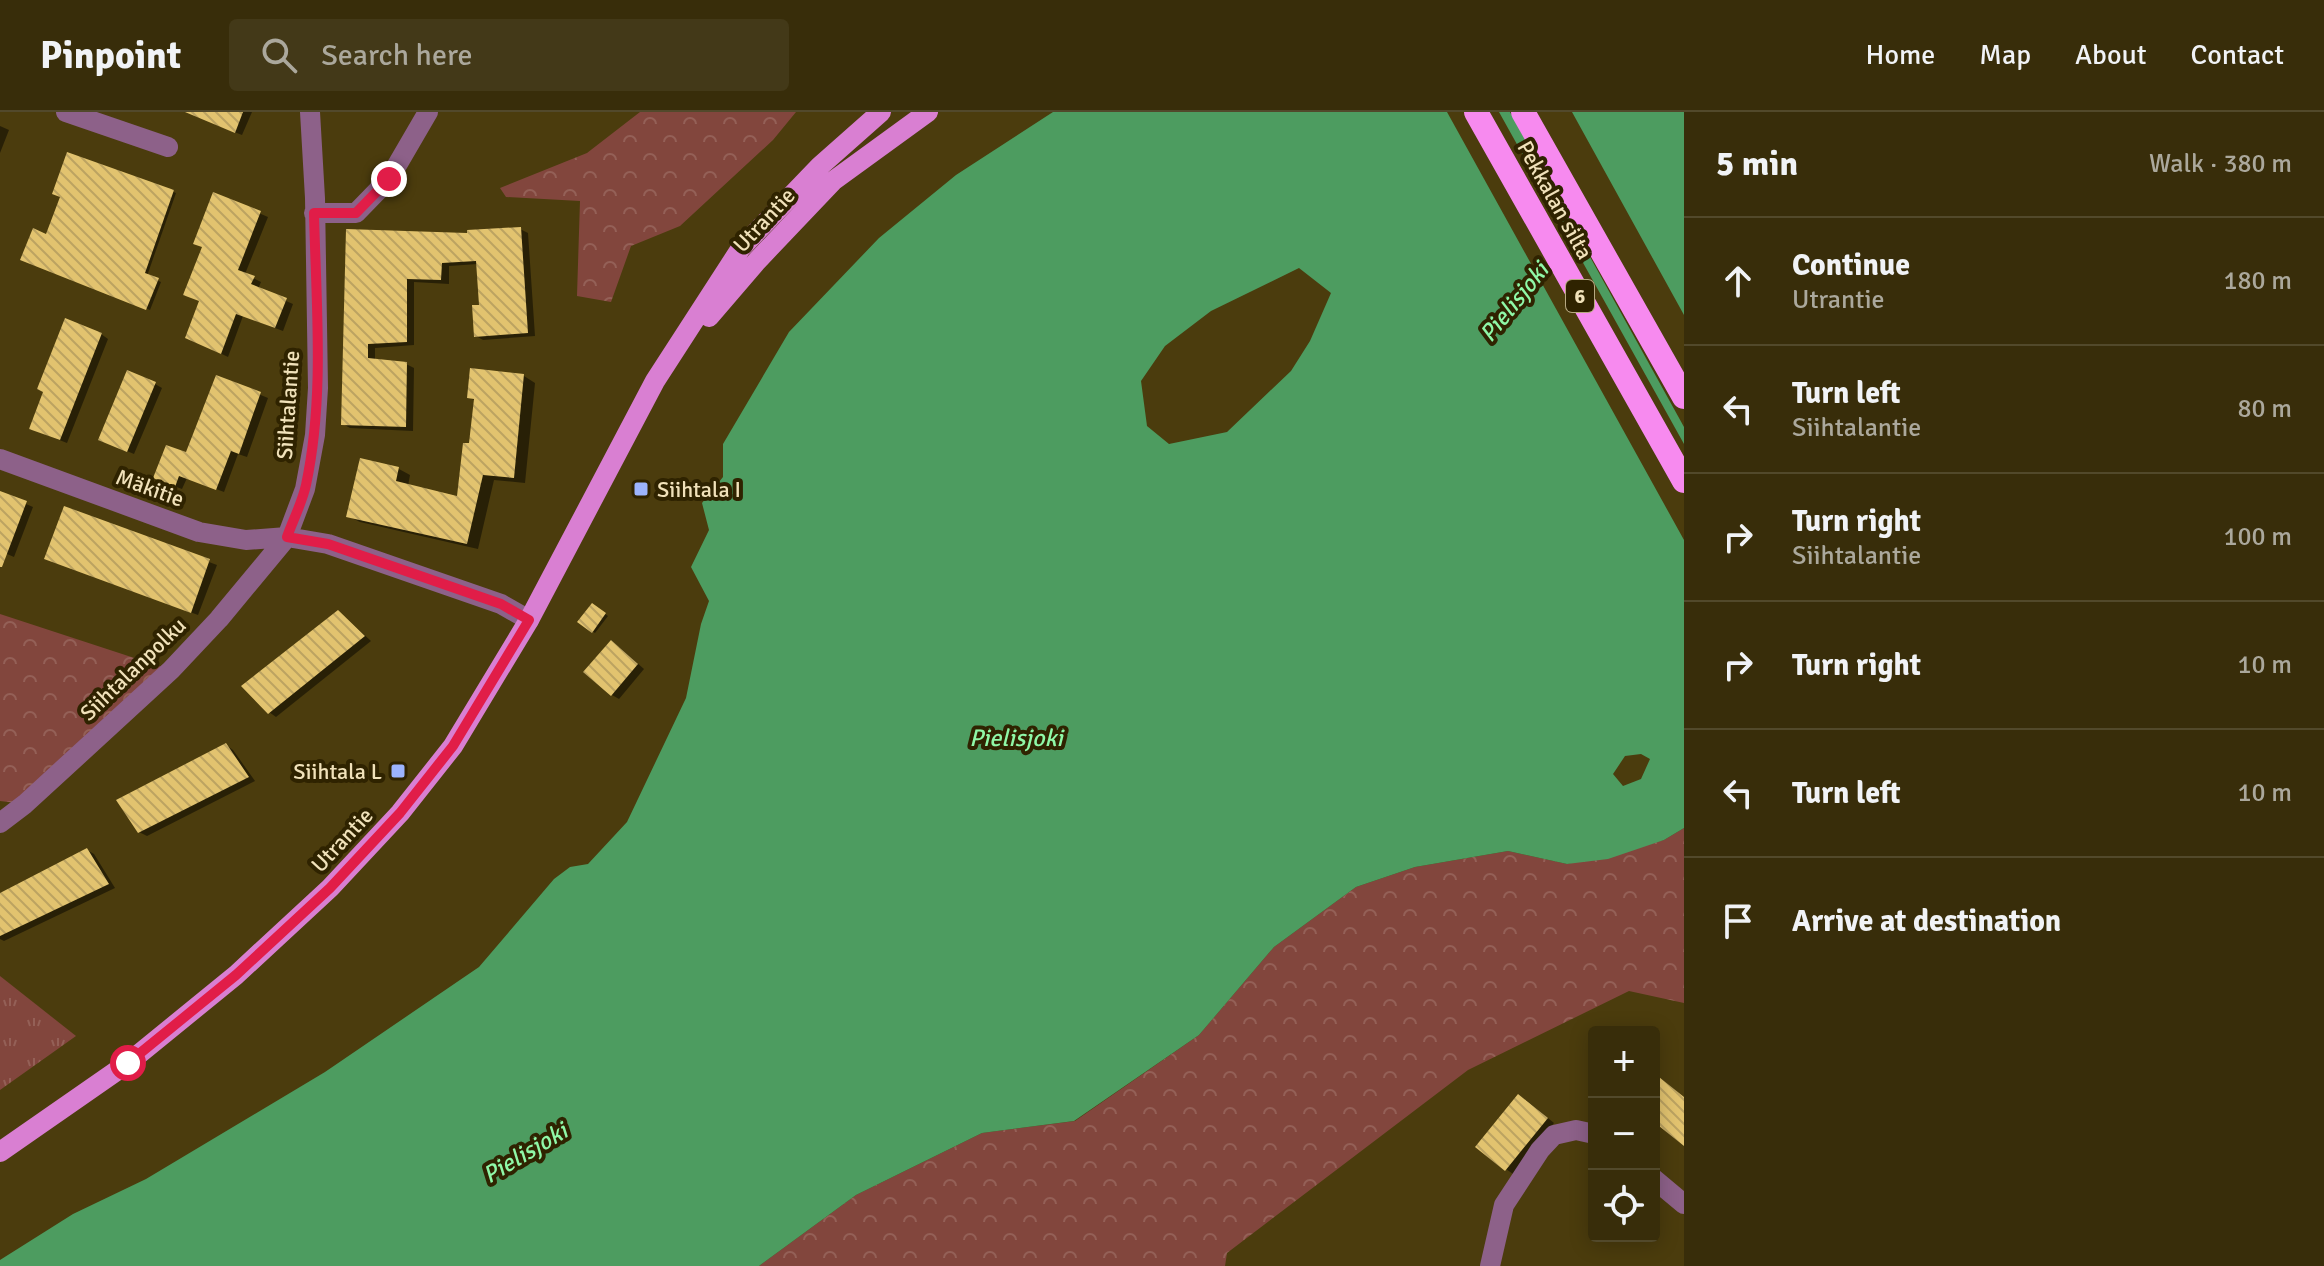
<!DOCTYPE html>
<html lang="en">
<head>
<meta charset="utf-8">
<style>
  :root { --surface:#382d0a; --page:#433918; --text:#f1f3f6; --muted:#aba89c; --line:#52492b }
  body { margin:0; font-family:Signika,sans-serif; background:var(--page); color:var(--text) }
  .controls { position:absolute; right:24px; bottom:24px; display:grid; overflow:hidden; border-radius:8px; box-shadow:0 4px 20px #0003 }
  .controls button { width:72px; height:72px; display:grid; place-items:center; padding:0; border:0; border-bottom:2px solid var(--line); background:var(--surface); color:var(--text); font:40px sans-serif }
  .stop { position:absolute; width:24px; height:24px; margin:-18px; border:6px solid #e11d48; border-radius:50%; background:#fff }
  .stop.end { background:#e11d48; border-color:#fff; box-shadow:0 2px 8px #0008 }
  .list { margin:0; padding:0; list-style:none }
  h2 { display:flex; justify-content:space-between; align-items:center; height:104px; margin:0; padding:0 32px; font-size:34px }
  h2 small { font-size:26px; font-weight:400; color:var(--muted) }
  .list li { display:grid; grid-template-columns:52px 1fr auto; gap:24px; align-items:center; box-sizing:border-box; height:128px; padding:0 32px; border-top:2px solid var(--line) }
  .list b { display:block; font-size:30px; white-space:nowrap }
  .list p { margin:0; font-size:26px; white-space:nowrap; color:var(--muted) }
  .list em { font-size:26px; font-style:normal; color:var(--muted) }
  .icon { flex:none; width:44px; height:44px; fill:none; stroke:currentColor; stroke-width:2; stroke-linecap:round; stroke-linejoin:round }
  .map { position:relative; flex:none; width:1684px; height:1154px; overflow:hidden }
  header { display:flex; align-items:center; gap:48px; box-sizing:border-box; height:112px; padding:0 40px; background:var(--surface); border-bottom:2px solid var(--line) }
  header strong { font-size:38px }
  nav { display:flex; gap:44px; margin-inline-start:auto; font-size:28px }
  .search { width:560px; height:72px; background:var(--page); display:flex; align-items:center; gap:20px; box-sizing:border-box; padding:0 28px; border-radius:8px; color:var(--muted); font-size:30px }
  main { display:flex }
  aside { flex:1; background:var(--surface) }
  .map>svg:first-child { display:block }
  .grass { fill:url(#grass-tufts) }
  .forest { fill:url(#forest-crowns) }
  .water { fill:#4d9c60; fill-rule:evenodd }
  .pier { fill:#4b3c0d }
  .shadow { fill:#0007 }
  .building { fill:url(#building-back-hatch) }
  .lines { fill:none; stroke-linecap:round; stroke-linejoin:round }
  .minor { stroke:#8d6189; stroke-width:20 }
  .major { stroke:#d97fd2; stroke-width:20 }
  .highway { stroke:#f78aef; stroke-width:24 }
  .route { stroke:#e11d48; stroke-width:10 }
  .poi-dot { fill:#9cb4fd; stroke:#2f2300; stroke-width:3 }
  .labels { text-anchor:middle; dominant-baseline:central; stroke-width:8; stroke-linejoin:round; paint-order:stroke }
  .shield { fill:#2f2300; stroke:#b7a982; stroke-width:2 }
  .shield-label { font-size:20px; font-weight:bold; fill:#f1e2ba }
  .street-label { font-size:22px; fill:#f1e2ba; stroke:#2f2300 }
  .poi-label { font-size:22px; fill:#f1e2ba; stroke:#2f2300; text-anchor:start }
  .water-label { font-size:24px; font-style:italic; fill:#8ff8a7; stroke:#2f2300 }
</style>
</head>
<body>
<header>
<strong>Pinpoint</strong>
<div class="search"><svg class="icon" aria-label="search" viewBox="0 0 24 24"><circle cx="10" cy="10" r="6"/><path d="M15 15l6 6"/></svg>Search here</div>
<nav><a>Home</a><a>Map</a><a>About</a><a>Contact</a></nav>
</header>
<main>
<div class="map">
<svg width="1684" height="1154" viewBox="0 0 1684 1154">
  <defs>
    <pattern id="grass-tufts" width="24" height="20" patternUnits="userSpaceOnUse" patternTransform="scale(2)"><rect width="24" height="20" fill="#82463d"/><path d="M3 7l-1-3M5 7V3M7 7l1-3M15 17l-1-3M17 17v-4M19 17l1-3" fill="none" stroke="#946057"/></pattern>
    <pattern id="forest-crowns" width="20" height="18" patternUnits="userSpaceOnUse" patternTransform="scale(2)"><rect width="20" height="18" fill="#82463d"/><path d="M2 6a3 3 0 1 1 6 0M12 15a3 3 0 1 1 6 0" fill="none" stroke="#946057"/></pattern>
    <pattern id="building-back-hatch" width="6" height="6" patternUnits="userSpaceOnUse" patternTransform="scale(2)"><rect width="6" height="6" fill="#e2c36f"/><path d="M-1 5l2 2M0 0l6 6M5-1l2 2" fill="none" stroke="#bca361"/></pattern>
  </defs>
  <rect width="100%" height="100%" fill="#4b3c0d"/>
  <path class="grass" d="M0 864 76 924 0 978Z"/>
  <path class="forest" d="M640 0H796L773 28 680 114 631 134 611 190 577 184 580 89 506 85 500 76 587 41Z
    M0 502 171 558 25 692 0 689Z
    M1684 716V891L1629 879 1468 958 1227 1141 1225 1154H759L856 1083 982 1021 1075 1009 1199 923 1274 835 1356 775 1415 755 1508 739 1567 752 1664 728Z"/>
  <path class="water" d="M1053 0H1684V716L1664 728 1608 747 1567 752 1508 739 1415 755 1356 775 1274 835 1199 923 1074 1009 982 1021 856 1083 759 1154H0V1148L73 1102 146 1067 325 960 479 855 554 767 570 755 588 752 627 710 686 586 701 512 709 489 691 455 709 418 702 391 723 365V332L789 220 879 126 956 63ZM1299 156 1331 181 1310 229 1291 259 1227 320 1169 332 1147 314 1141 269 1165 234 1211 199ZM1641 642 1650 647 1641 667 1623 674 1613 662 1625 644Z"/>
  <path class="pier" d="M1447 0H1499L1684 332V428Z
    M1510 0H1572L1684 203V315Z"/>
  <path class="shadow" d="M204 0H252L242 23 209 10Z
    M0 14 9 18 0 41Z
    M69 42 176 81 147 164 161 170 150 198 25 149 47 124 63 84Z
    M214 82 268 105 245 162 261 170 258 177 293 192 283 219 243 204 228 245 195 229 201 189 203 136Z
    M520 117 528 121 535 224 483 228 476 224 481 195 478 152 449 154V172L414 170V233L375 236V249L406 252 414 256 413 319 350 316 343 312 348 119 469 123Z
    M101 222 108 227 67 331 39 320Z
    M524 264 535 271 525 371 494 368 478 437 360 410 348 404 399 357 410 363 408 374 459 386 471 333 476 289 469 285Z
    M217 265 268 286 247 345 238 342 224 380 187 366 182 377 163 370 187 343Z
    M155 272 162 276 134 342 108 331Z
    M0 381 33 395 14 445 0 439Z
    M65 396 217 453 198 503 54 450Z
    M592 493 608 504 595 521 580 510Z
    M345 505 371 529 276 605 269 600Z
    M619 535 644 557 619 587 612 583Z
    M226 633 233 638 255 669 147 724 139 720Z
    M87 738 94 742 115 776 4 829 0 827V783Z
    M1526 988 1554 1011 1513 1062 1506 1057Z"/>
  <path class="building" d="M185 0H243L235 21Z
    M67 40 174 78 145 161 159 166 146 198 20 148 33 116 46 122 60 85 52 82Z
    M213 80 261 99 238 158 255 164 251 172 287 186 275 216 236 202 221 242 185 226 199 189 183 183 202 135 193 132Z
    M521 115 528 221 474 225 472 193H479L476 149 442 151 441 168 407 167V230L368 232V246L407 250 406 315 341 313 346 117 467 121V118Z
    M65 206 102 221 60 328 29 317 43 280 37 277Z
    M470 256 524 262 514 366 483 363 467 432 346 405 360 346 399 355 396 369 457 384 463 331H469L474 287 467 286Z
    M127 258 156 270 127 340 98 328Z
    M216 263 261 280 239 342 231 339 216 378 179 364 175 375 153 366 166 333 186 340Z
    M0 379 27 389 2 455H0Z
    M64 394 210 447 191 501 44 447Z
    M592 491 606 501 592 521 577 510Z
    M338 498 365 524 268 602 241 574Z
    M611 528 638 552 611 584 583 560Z
    M226 631 249 665 138 721 116 688Z
    M87 736 109 772 0 824V781Z
    M1654 961 1684 985V1034L1654 1010Z
    M1518 982 1548 1006 1505 1059 1475 1035Z"/>
  <g class="lines">
    <path class="minor" d="M66 0 168 35
      M314 101H356L389 67 428 0
      M0 347 199 420 246 428 287 425 328 432 501 492 529 508
      M0 711 25 692 171 558 219 507 287 425 305 377 315 323 318 276 315 86 310 0
      M1654 1067 1684 1092
      M1490 1154 1504 1093 1540 1038 1554 1023 1576 1018 1594 1022"/>
    <path class="major" d="M709 205 757 149 833 69 928 0
      M0 1040 128 951 236 863 330 776 400 701 453 634 529 508 655 269 741 136 820 54 881 0"/>
    <path class="highway" d="M1476 0 1684 369
      M1523 0 1684 285"/>
  </g>
  <g class="lines">
    <path class="route" d="M128 951 236 863 330 776 400 701 453 634 529 508 501 492 328 432 287 425C293 408 302 391 306 373 325 284 316 191 314 101H356L389 67"/>
  </g>
  <g class="poi-dot">
    <rect x="633" y="369" width="16" height="16" rx="4"/>
    <rect x="390" y="651" width="16" height="16" rx="4"/>
  </g>
  <g class="labels">
    <rect class="shield" x="1566" y="168" width="28" height="32" rx="6"/>
    <g class="shield-label">
      <text x="1580" y="184">6</text>
    </g>
    <g class="street-label">
      <text transform="translate(1555 88) rotate(61)">Pekkalan silta</text>
      <text transform="translate(764 108) rotate(-47)">Utrantie</text>
      <text transform="translate(288 293) rotate(-86)">Siihtalantie</text>
      <text transform="translate(150 376) rotate(20)">Mäkitie</text>
      <text transform="translate(133 557) rotate(-44)">Siihtalanpolku</text>
      <text transform="translate(342 728) rotate(-47)">Utrantie</text>
    </g>
    <g class="poi-label">
      <text x="657" y="377">Siihtala I</text>
      <text x="382" y="659" text-anchor="end">Siihtala L</text>
    </g>
    <g class="water-label">
      <text transform="translate(1514 190) rotate(-51)">Pielisjoki</text>
      <text x="1016" y="626">Pielisjoki</text>
      <text transform="translate(525 1041) rotate(-31)">Pielisjoki</text>
    </g>
  </g>
</svg>
<div class="controls">
<button>+</button>
<button>−</button>
<button><svg class="icon" aria-label="locate" viewBox="0 0 24 24"><circle cx="12" cy="12" r="6"/><path d="M12 2v4M12 18v4M2 12h4M18 12h4"/></svg></button>
</div>
<div class="stop" style="left:128px;top:951px"></div>
<div class="stop end" style="left:389px;top:67px"></div>
</div>
<aside>
<h2>5 min<small>Walk · 380 m</small></h2>
<ul class="list">
<li><svg class="icon" aria-label="ahead" viewBox="0 0 24 24"><path d="M12 20V5M6 11l6-6 6 6"/></svg><div><b>Continue</b><p>Utrantie</p></div><em>180 m</em></li>
<li><svg class="icon" aria-label="left" viewBox="0 0 24 24"><path d="M17 20v-9H6M10 6l-5 5 5 5"/></svg><div><b>Turn left</b><p>Siihtalantie</p></div><em>80 m</em></li>
<li><svg class="icon" aria-label="right" viewBox="0 0 24 24"><path d="M7 20v-9h11M14 6l5 5-5 5"/></svg><div><b>Turn right</b><p>Siihtalantie</p></div><em>100 m</em></li>
<li><svg class="icon" aria-label="right" viewBox="0 0 24 24"><path d="M7 20v-9h11M14 6l5 5-5 5"/></svg><div><b>Turn right</b></div><em>10 m</em></li>
<li><svg class="icon" aria-label="left" viewBox="0 0 24 24"><path d="M17 20v-9H6M10 6l-5 5 5 5"/></svg><div><b>Turn left</b></div><em>10 m</em></li>
<li><svg class="icon" aria-label="arrive" viewBox="0 0 24 24"><path d="M6 21V4h12l-3 4 3 4H6"/></svg><div><b>Arrive at destination</b></div></li>
</ul>
</aside>
</main>
</body>
</html>
